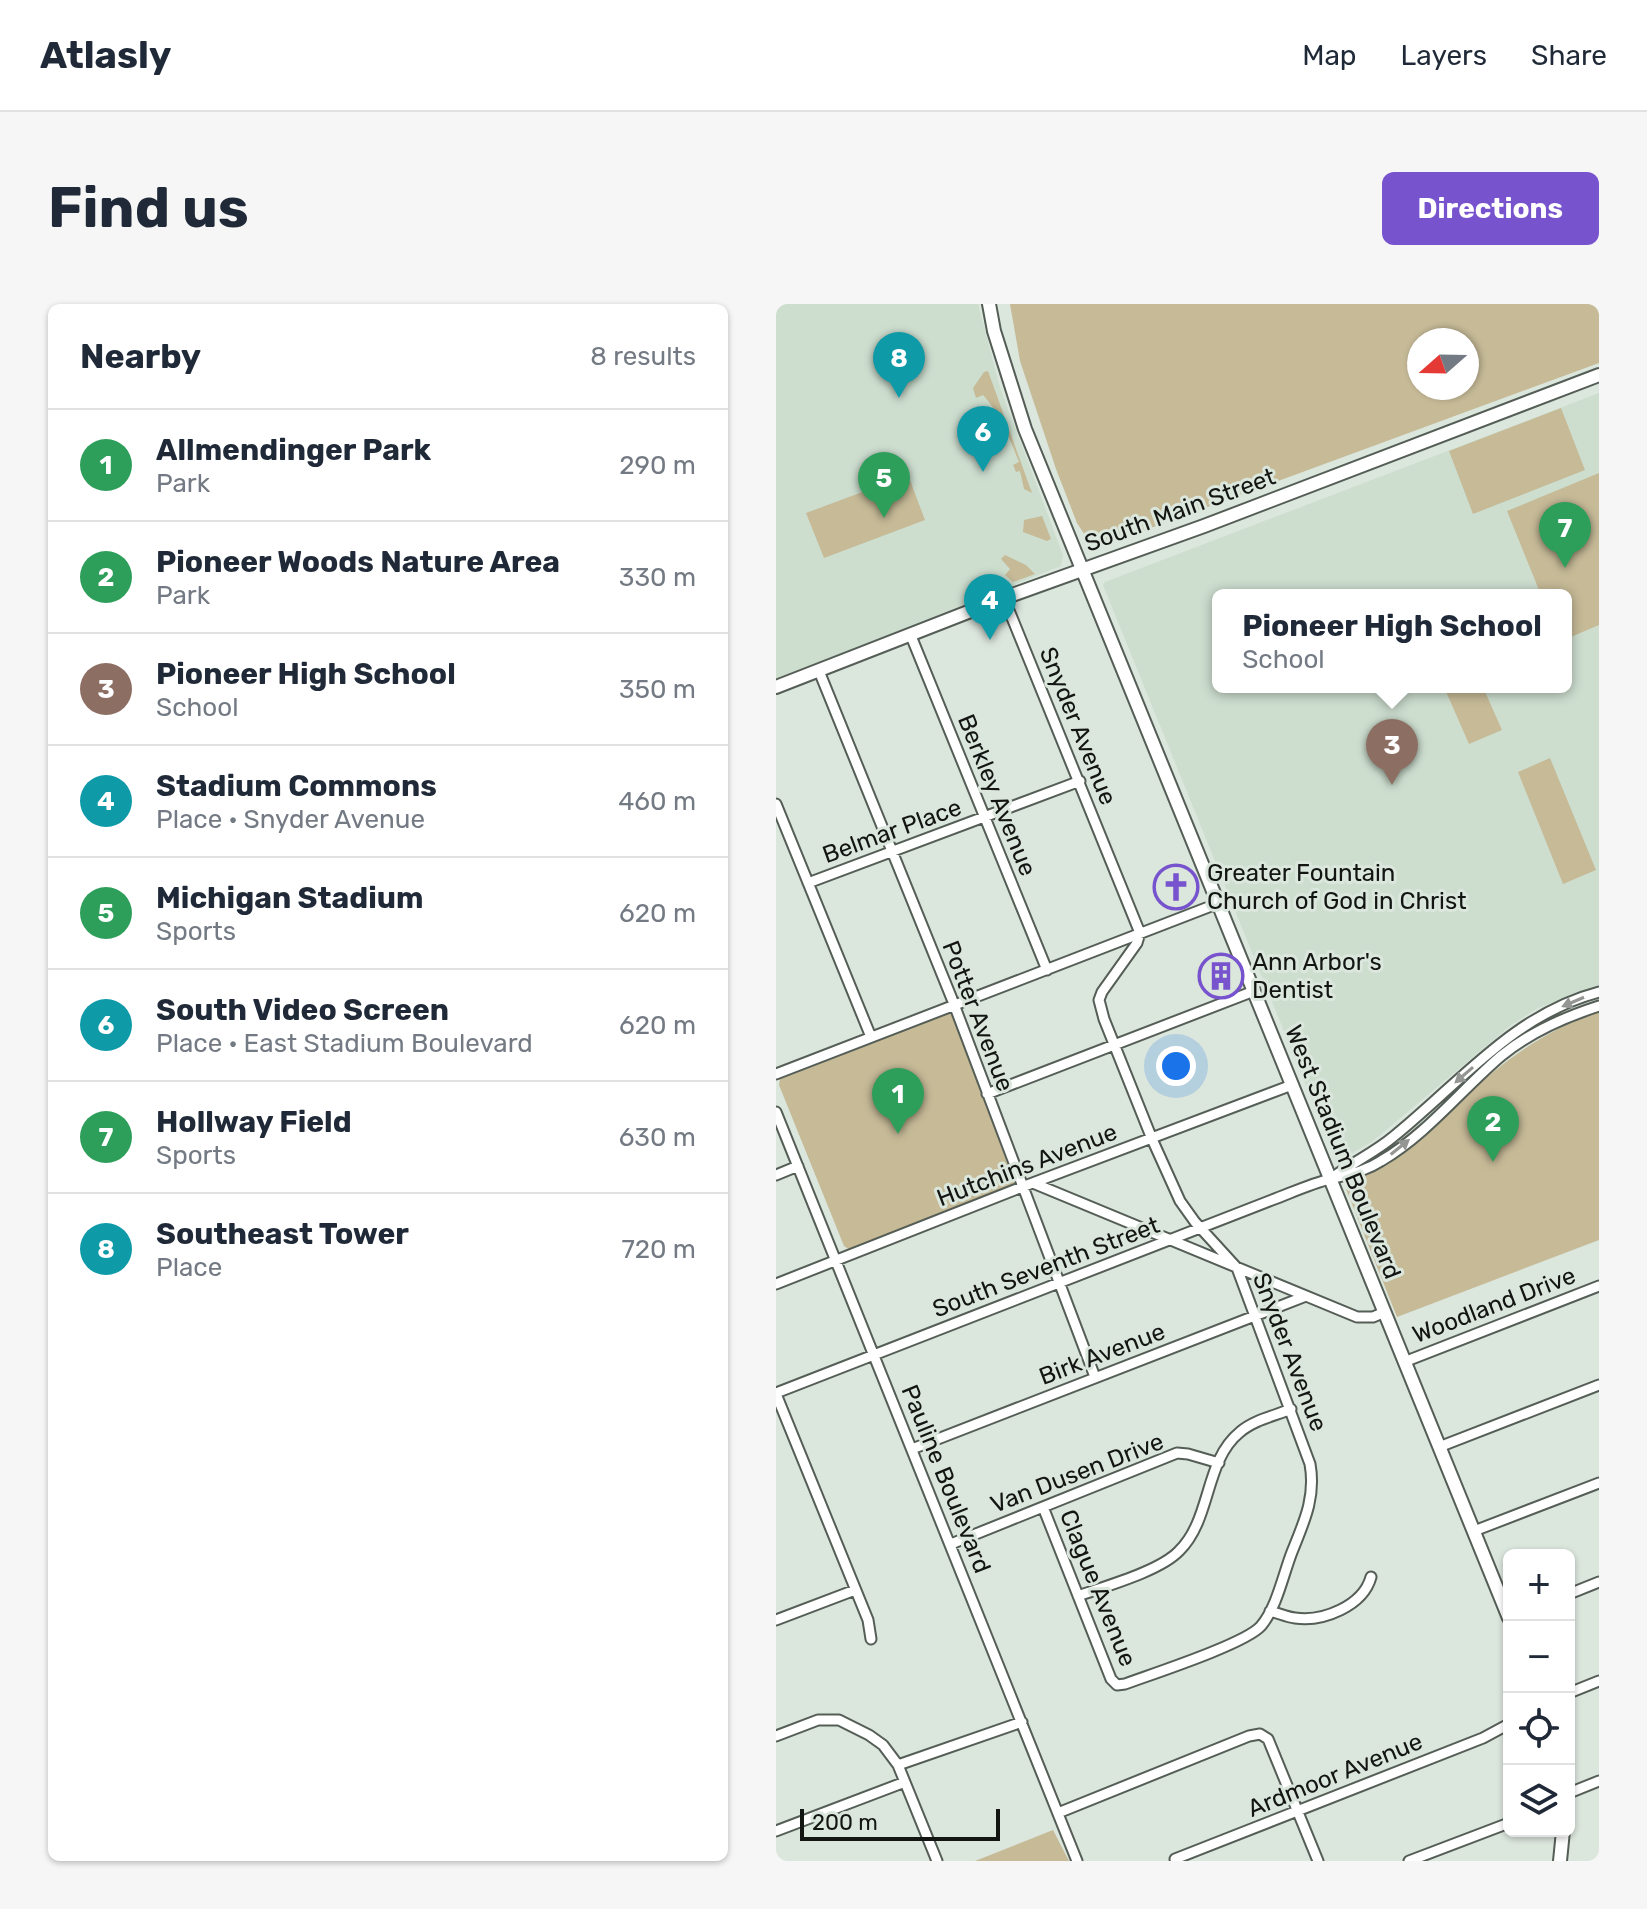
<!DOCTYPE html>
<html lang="en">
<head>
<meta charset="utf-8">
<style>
  :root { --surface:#fff; --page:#f6f6f7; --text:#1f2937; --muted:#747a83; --line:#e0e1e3; --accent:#7753cd }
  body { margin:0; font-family:Rubik,sans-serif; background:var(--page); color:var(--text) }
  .controls { position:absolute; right:24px; bottom:24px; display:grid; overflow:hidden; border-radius:12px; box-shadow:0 2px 6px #0004 }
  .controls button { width:72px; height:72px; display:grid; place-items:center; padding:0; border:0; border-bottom:2px solid var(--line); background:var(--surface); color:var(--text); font:40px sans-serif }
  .compass { position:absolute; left:631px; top:24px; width:72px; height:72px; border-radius:50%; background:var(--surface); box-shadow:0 2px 6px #0004; rotate:250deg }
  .scale { position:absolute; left:24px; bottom:20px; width:200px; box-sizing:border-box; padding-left:8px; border:4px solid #121512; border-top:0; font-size:22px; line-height:28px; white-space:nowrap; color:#121512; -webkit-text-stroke:6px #dbe6dd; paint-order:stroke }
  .you { position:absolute; left:400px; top:762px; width:28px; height:28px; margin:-20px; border:6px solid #fff; border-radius:50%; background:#1a73e8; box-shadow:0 0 0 12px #1a73e833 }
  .badge { display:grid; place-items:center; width:52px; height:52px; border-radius:50%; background:var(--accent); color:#fff; font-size:26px; font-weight:700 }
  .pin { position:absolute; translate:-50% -66px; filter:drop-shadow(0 2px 4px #0008) }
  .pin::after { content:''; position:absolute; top:42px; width:28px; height:24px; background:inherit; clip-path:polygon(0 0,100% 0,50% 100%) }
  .popup { position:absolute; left:436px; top:285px; width:360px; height:104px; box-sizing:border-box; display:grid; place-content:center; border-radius:12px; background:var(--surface); filter:drop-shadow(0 2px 6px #0005); font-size:26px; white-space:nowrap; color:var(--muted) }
  .popup b { font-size:30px; color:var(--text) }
  .popup::after { content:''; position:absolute; left:50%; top:100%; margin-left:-16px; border:16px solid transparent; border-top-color:var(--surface) }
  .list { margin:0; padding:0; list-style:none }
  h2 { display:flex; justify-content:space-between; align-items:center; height:104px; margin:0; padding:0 32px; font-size:34px }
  h2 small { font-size:26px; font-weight:400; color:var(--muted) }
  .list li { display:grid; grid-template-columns:52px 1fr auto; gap:24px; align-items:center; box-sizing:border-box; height:112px; padding:0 32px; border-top:2px solid var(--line) }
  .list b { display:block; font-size:30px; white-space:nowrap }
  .list p { margin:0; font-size:26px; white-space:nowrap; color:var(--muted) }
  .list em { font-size:26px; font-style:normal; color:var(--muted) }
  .icon { flex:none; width:44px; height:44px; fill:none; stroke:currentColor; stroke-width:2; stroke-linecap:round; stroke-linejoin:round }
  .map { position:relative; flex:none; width:823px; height:1557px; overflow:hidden; border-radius:12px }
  header { display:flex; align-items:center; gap:48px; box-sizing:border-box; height:112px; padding:0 40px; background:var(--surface); border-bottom:2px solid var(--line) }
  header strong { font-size:38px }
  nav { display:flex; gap:44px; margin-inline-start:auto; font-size:28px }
  .intro { display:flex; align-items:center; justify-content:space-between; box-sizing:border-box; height:192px; padding:0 48px }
  h1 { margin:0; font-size:56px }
  .button { padding:20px 36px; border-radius:12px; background:var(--accent); color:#fff; font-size:28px; font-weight:700 }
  main { display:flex; gap:48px; padding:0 48px }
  aside { flex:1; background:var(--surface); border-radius:12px; box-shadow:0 2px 6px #0004 }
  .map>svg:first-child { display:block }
  .built { fill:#cddecf; fill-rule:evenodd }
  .green { fill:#c6ba97; fill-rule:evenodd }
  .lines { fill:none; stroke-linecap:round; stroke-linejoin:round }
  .minor-casing { stroke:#555e56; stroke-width:13 }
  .major-casing { stroke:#555e56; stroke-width:16 }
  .minor { stroke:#fff; stroke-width:9 }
  .major { stroke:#fff; stroke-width:12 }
  .oneway { fill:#949694 }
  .labels { text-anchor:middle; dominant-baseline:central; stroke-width:6; stroke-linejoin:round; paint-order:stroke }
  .street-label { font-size:24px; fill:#121512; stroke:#dbe6dd }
  .poi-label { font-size:24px; fill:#121512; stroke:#dbe6dd; text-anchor:start }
</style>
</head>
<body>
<header>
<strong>Atlasly</strong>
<nav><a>Map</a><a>Layers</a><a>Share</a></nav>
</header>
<div class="intro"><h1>Find us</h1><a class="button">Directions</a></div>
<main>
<aside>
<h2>Nearby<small>8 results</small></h2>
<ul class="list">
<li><span class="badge" style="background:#2e9e5b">1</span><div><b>Allmendinger Park</b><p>Park</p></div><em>290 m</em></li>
<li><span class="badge" style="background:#2e9e5b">2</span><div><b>Pioneer Woods Nature Area</b><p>Park</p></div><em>330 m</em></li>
<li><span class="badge" style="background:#8d6e63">3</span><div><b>Pioneer High School</b><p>School</p></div><em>350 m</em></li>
<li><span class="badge" style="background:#0f9aa8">4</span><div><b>Stadium Commons</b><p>Place · Snyder Avenue</p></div><em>460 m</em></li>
<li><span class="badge" style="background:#2e9e5b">5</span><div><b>Michigan Stadium</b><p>Sports</p></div><em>620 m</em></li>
<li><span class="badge" style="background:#0f9aa8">6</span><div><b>South Video Screen</b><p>Place · East Stadium Boulevard</p></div><em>620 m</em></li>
<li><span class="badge" style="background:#2e9e5b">7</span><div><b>Hollway Field</b><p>Sports</p></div><em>630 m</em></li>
<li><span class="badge" style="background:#0f9aa8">8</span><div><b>Southeast Tower</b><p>Place</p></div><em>720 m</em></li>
</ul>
</aside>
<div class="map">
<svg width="823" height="1557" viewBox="0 0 823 1557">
  <rect width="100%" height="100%" fill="#dbe6dd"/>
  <path class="built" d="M0 0H202L224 83 287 251 285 262 0 375Z
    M823 89V681L762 704 735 721 597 837 561 858 327 281 329 278ZM442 291H790V383H442Z"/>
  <path class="green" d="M234 0H823V59L334 239 312 236 301 219 280 165 244 57ZM691 36V84H643V36Z
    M212 67 256 189 248 185 244 167 240 168 237 161 243 158C234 135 223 108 207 91L200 94 197 84 208 68Z
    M785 104 809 166 697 210 673 147Z
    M823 169V321L790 335V291H765L731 207Z
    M132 171 149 216 48 254 30 209Z
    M266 212 275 235 271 237 247 228 248 216Z
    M229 251 250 261 259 270 237 278 229 271 234 265 225 255Z
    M668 383H707L726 426 693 440Z
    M774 454 820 566 787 580 742 468Z
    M823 708V936L621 1013 570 885C582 870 605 862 621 851 688 797 739 735 823 708Z
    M172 709 177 711 240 882 74 946 68 942 3 781 4 775Z
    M277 1526 293 1557H199Z"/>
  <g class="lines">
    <g class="minor-casing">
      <path id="minor" d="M228 294 364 629 361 639 326 688 323 696 328 715 376 835 404 897 419 918 461 964 534 1160C540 1193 528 1218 516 1248 507 1271 501 1303 485 1322 469 1340 376 1370 349 1380L341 1381 335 1375 267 1203
        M135 332 271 666
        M43 367 176 695 319 1073
        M0 500 95 733
        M32 579 304 477
        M0 770 443 599
        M211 790 478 687
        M0 808 301 1557
        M0 871 22 862
        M556 874C575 859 598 849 617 833 683 780 738 710 823 688
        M257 879 581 1013H597L609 1008
        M0 980 246 883 516 781
        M628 1058 823 982
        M0 1089 496 896C515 889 534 880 554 875 573 870 588 868 605 857 651 830 685 786 725 752 753 729 789 713 823 702
        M0 1090 92 1316 95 1335
        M663 1143 823 1081
        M136 1145 530 992
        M698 1227 823 1179
        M175 1240 401 1149 412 1150 443 1159
        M793 1290 823 1278
        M302 1292C330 1282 384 1267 403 1247 436 1215 428 1157 464 1128 478 1116 498 1112 515 1105
        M494 1307C502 1309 511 1313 519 1314 547 1318 587 1302 595 1273
        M0 1316 79 1286
        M793 1389 823 1377
        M0 1432 42 1416H63L93 1431 107 1441 122 1461 161 1557
        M122 1461 246 1418
        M793 1489 823 1477
        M282 1509 473 1432 484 1430 492 1435 542 1557
        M0 1527 129 1478
        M399 1555 707 1434 733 1420
        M633 1557 733 1519"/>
    </g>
    <g class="major-casing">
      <path id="major" d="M213 0 218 27 249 125 733 1314
        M0 383 228 294 428 222 823 71
        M784 1557 787 1527"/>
    </g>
    <use href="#minor" class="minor"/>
    <use href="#major" class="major"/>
  </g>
  <defs><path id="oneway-solid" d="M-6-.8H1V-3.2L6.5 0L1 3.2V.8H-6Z" transform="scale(2)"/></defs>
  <g class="oneway">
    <use href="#oneway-solid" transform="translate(797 698) rotate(157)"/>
    <use href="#oneway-solid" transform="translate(688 771) rotate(139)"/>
    <use href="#oneway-solid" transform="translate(624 843) rotate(-39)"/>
  </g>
  <defs>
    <g id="church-ring" transform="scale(2.3)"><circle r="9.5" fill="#dbe6dd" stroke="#7753cd" stroke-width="1.5"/><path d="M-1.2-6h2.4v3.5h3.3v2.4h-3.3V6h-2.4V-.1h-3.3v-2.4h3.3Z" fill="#7753cd"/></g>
    <g id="building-ring" transform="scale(2.3)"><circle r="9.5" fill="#dbe6dd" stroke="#7753cd" stroke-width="1.5"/><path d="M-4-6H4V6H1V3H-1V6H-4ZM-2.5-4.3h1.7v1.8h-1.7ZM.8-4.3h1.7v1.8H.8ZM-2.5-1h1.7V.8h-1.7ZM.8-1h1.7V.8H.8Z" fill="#7753cd"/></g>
  </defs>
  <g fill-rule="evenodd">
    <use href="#church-ring" x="400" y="583"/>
    <use href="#building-ring" x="445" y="672"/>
  </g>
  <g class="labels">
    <g class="street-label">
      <text transform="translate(404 206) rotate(-20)">South Main Street</text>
      <text transform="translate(302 422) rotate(68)">Snyder Avenue</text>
      <text transform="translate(221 491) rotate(68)">Berkley Avenue</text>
      <text transform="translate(116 527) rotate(-20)">Belmar Place</text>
      <text transform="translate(202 712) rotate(69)">Potter Avenue</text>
      <text transform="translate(567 848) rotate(68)">West Stadium Boulevard</text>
      <text transform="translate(251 861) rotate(-21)">Hutchins Avenue</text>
      <text transform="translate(270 963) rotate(-21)">South Seventh Street</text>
      <text transform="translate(718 1001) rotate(-21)">Woodland Drive</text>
      <text transform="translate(514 1048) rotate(69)">Snyder Avenue</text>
      <text transform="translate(326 1050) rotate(-21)">Birk Avenue</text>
      <text transform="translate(301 1169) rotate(-21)">Van Dusen Drive</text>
      <text transform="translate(170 1175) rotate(68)">Pauline Boulevard</text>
      <text transform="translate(322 1284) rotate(68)">Clague Avenue</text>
      <text transform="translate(559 1471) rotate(-22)">Ardmoor Avenue</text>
    </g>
    <g class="poi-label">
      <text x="431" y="569">Greater Fountain<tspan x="431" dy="28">Church of God in Christ</tspan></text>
      <text x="476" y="658">Ann Arbor's<tspan x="476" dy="28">Dentist</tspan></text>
    </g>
  </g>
</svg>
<div class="controls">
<button>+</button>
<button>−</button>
<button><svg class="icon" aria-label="locate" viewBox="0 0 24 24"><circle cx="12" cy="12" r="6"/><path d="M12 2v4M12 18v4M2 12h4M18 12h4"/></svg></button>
<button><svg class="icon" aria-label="layers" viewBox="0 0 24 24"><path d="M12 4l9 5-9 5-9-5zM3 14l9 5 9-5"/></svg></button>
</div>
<svg class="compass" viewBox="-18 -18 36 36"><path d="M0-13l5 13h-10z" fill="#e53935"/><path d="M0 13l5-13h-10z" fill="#747a83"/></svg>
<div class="scale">200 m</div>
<div class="you"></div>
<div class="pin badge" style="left:122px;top:830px;background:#2e9e5b">1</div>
<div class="pin badge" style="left:717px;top:858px;background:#2e9e5b">2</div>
<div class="pin badge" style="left:616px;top:481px;background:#8d6e63">3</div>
<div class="popup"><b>Pioneer High School</b>School</div>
<div class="pin badge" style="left:214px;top:336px;background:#0f9aa8">4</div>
<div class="pin badge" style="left:108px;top:214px;background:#2e9e5b">5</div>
<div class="pin badge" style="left:207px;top:168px;background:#0f9aa8">6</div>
<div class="pin badge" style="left:789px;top:264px;background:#2e9e5b">7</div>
<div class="pin badge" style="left:123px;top:94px;background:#0f9aa8">8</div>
</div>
</main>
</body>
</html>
